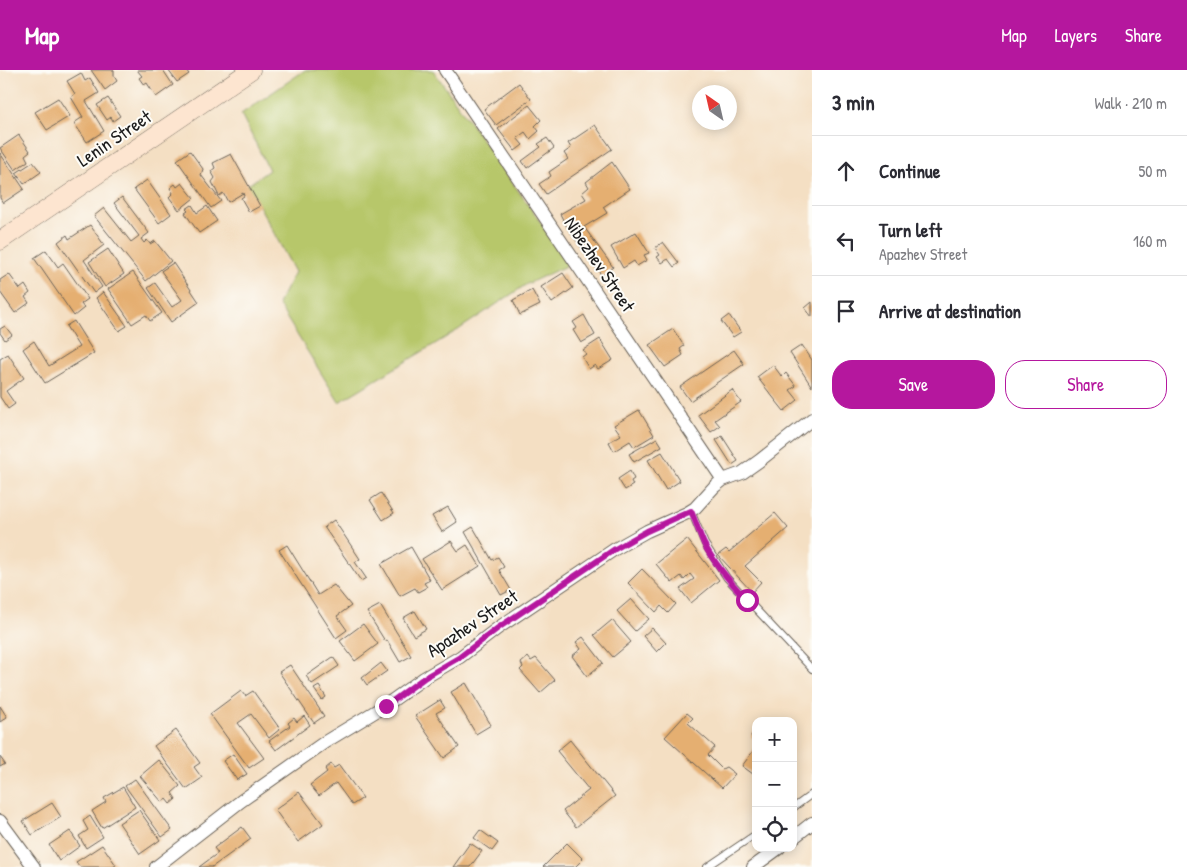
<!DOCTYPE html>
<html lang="en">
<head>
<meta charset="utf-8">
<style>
  :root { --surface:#fff; --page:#f7f7f7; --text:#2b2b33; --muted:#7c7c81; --line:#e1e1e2; --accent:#b5179e }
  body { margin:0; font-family:"Patrick Hand",sans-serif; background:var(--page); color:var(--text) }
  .controls { position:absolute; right:15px; bottom:15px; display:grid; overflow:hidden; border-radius:10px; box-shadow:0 2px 12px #0003 }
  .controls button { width:45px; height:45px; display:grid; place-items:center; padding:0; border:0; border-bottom:1px solid var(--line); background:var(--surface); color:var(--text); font:25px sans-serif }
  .compass { position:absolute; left:692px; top:15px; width:45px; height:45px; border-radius:50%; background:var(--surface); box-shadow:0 2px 12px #0003; rotate:326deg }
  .stop { position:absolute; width:15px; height:15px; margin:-11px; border:4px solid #b5179e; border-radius:50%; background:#fff }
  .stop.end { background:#b5179e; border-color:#fff; box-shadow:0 1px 5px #0008 }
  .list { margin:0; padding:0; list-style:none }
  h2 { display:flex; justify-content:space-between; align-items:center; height:65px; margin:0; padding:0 20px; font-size:21px }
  h2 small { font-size:16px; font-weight:400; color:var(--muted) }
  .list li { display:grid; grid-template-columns:32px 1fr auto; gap:15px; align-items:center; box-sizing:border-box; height:70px; padding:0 20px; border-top:1px solid var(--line) }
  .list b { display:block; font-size:19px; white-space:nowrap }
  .list p { margin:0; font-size:16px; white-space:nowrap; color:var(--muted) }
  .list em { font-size:16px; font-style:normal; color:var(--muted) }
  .actions { display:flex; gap:10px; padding:15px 20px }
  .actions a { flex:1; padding:11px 0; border:1px solid var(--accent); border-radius:20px; text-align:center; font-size:18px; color:var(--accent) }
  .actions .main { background:var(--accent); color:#fff }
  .icon { flex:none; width:28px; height:28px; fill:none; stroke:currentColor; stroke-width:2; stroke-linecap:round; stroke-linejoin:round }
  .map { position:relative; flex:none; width:812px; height:797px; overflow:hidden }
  header { display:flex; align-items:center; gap:30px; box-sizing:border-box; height:70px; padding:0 25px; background:var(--accent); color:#fff }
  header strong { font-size:24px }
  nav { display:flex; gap:28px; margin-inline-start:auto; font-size:18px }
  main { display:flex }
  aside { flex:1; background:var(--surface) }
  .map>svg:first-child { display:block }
  .green { fill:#b7c76a; stroke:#6a7243 }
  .building { fill:#e5af71 }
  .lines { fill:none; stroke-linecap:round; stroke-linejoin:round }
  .lane-casing { stroke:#686056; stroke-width:8 }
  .street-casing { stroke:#686056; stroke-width:14 }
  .secondary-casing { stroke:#686056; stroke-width:19 }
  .lane { stroke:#fff; stroke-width:6 }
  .street { stroke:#fff; stroke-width:12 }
  .secondary { stroke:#fde5d0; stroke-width:18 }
  .route { stroke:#b5179e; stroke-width:6 }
  .labels { text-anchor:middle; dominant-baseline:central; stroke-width:4; stroke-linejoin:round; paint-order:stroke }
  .street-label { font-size:19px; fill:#1c1c1c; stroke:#fdfcf7 }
</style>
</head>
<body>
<header>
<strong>Map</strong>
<nav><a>Map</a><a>Layers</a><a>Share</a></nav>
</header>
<main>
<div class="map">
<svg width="812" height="797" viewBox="0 0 812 797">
  <rect width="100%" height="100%" fill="#fdfcf7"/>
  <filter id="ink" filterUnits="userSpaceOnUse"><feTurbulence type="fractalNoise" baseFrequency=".02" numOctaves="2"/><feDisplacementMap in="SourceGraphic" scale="10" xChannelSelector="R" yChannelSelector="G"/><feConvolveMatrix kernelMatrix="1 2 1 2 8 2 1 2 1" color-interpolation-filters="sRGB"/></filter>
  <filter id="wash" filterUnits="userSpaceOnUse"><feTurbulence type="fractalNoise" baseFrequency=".0096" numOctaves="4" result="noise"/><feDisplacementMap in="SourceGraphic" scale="20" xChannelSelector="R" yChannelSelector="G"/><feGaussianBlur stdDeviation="1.12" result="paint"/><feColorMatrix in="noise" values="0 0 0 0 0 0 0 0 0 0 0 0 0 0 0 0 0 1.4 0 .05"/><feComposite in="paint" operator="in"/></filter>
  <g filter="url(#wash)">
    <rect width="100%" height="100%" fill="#f4dfc3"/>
    <path class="green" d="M305 0H433L570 194 527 214 458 260 339 332 278 234 295 202 248 115 269 100 241 44Z"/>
    <g id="blocks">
      <path class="building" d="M91 0H114V6L117 11 105 20Z
        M137 0H163L173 15 156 27 147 13 144 15 139 8 142 6Z
        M168 0H186L189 4 177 12Z
        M81 3 85 11 90 8 99 23 86 31 104 61 87 72 74 53 83 47 71 27 75 24 67 11Z
        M519 13 531 29 496 55 484 39Z
        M58 28 70 46 47 60 35 42Z
        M108 28 120 46 113 51 111 47 107 50 97 35Z
        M529 35 541 50 535 56 539 61 530 69 525 62 517 68 523 75 515 81 498 59Z
        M595 55 612 79 546 124 539 114 551 106 549 102 568 89 564 83 571 78 568 73Z
        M19 65 30 81 25 85 28 91 15 100 0 78Z
        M547 68 554 78 527 98 522 91 541 77 538 74Z
        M190 81 203 99 201 105 221 131 211 138 177 90Z
        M0 83 24 119 3 133 0 128Z
        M231 84 260 136 249 142 241 128 244 126 243 123 228 132 223 123 219 126 212 112 215 108 211 101 215 98 213 93Z
        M33 92 41 102 24 114 16 103Z
        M612 92 630 119 603 137 607 143 584 157 613 197 602 206 568 159 560 144 586 129 582 123 589 117 586 112Z
        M147 110 171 144 159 153 134 119Z
        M182 113 194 128 179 140 169 127 173 123 170 118 175 114 177 117Z
        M122 127 149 163 141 169 144 173 147 170 150 174 155 171 171 191 146 211 94 146 104 138 131 172 139 166 114 133Z
        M192 135 197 143 207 136 217 151 199 163 185 143 188 141 186 139Z
        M90 155 104 175 84 190 102 217 94 223 58 172 67 165 69 169Z
        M636 162 649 183 644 185 647 190 637 196 634 191 623 198 611 177Z
        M663 172 679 193 674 197 668 189 662 193 657 187 660 185 655 178Z
        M108 179 124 204 105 217 89 192Z
        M46 180 58 197 63 193 88 229 81 234 84 238 74 246 34 188Z
        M173 193 199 232 171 252 148 218 155 213 172 237 182 230 161 201Z
        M133 202 162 243 150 251 146 245 132 254 108 219Z
        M563 203 573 218 552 233 541 217Z
        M9 204 20 219 25 215 30 223 25 227 29 233 15 243 0 222V210Z
        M532 220 540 235 520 245 513 230Z
        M103 222 127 256 119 261 96 228Z
        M812 232V247L805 238Z
        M584 245 595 265 581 273 573 260 577 258 573 252Z
        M729 245 741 262 733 267 721 251Z
        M74 251 94 283 45 313 23 279 34 271 49 296 79 277 66 256Z
        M5 256 12 265 5 270 0 263V259Z
        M673 259 684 276 680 279 683 285 665 297 649 275Z
        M600 269 613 290 598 299 595 295 589 299 582 287 586 284 583 280Z
        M802 275 812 290V317L790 283Z
        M734 280 744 294 690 331 680 317Z
        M8 284 24 308 6 321 15 334 8 339 0 327V289Z
        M773 295 782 307 786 303 796 316 790 320 798 330 784 341 757 307Z
        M732 320 741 332 715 350 720 356 711 362 698 345Z
        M639 340 654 365 634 377 630 371 614 381 609 372 621 365 614 355Z
        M722 366 738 391 732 395 716 370Z
        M657 368 662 376 634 392 629 384Z
        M662 382 680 411 666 420 648 390Z
        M630 401 634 409 631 411 633 415 625 420 618 409Z
        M381 423 394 443 383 450 370 430Z
        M448 437 457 452 442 462 432 446Z
        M775 443 788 458 745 496 761 512 752 522 718 485 726 479 729 482Z
        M334 450 360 489 355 492 366 508 361 511 324 457Z
        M473 457 492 490 498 487 504 497 499 500 511 520 501 525 465 462Z
        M687 469 719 510 691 533 680 519 694 509 690 504 684 510 681 506 672 513 656 494Z
        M451 471 458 481 467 475 480 496 442 520 422 489Z
        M287 475 318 525 334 515 351 536 337 546 347 560 336 568 279 480Z
        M411 477 430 510 424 513 427 517 418 522 415 518 400 526 381 494Z
        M642 499 676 534 668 543 661 536 656 542 628 513Z
        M631 529 649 549 635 561 617 541Z
        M380 535 411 586 400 592 387 570 385 571 367 542Z
        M415 541 426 559 414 566 403 548Z
        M612 550 631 572 613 587 594 565Z
        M363 554 378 574 355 591 340 571Z
        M652 558 666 573 657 582 643 566Z
        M583 567 603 593 587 606 572 586 581 579 576 572Z
        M333 587 339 596 312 614 306 606Z
        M528 587 531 591 536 588 555 610 540 623 520 600 523 597 521 593Z
        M381 593 387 601 367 615 362 608Z
        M290 595 324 646 314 653 279 602Z
        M466 613 491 655 476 664 451 622Z
        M319 616 326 627 322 630 314 619Z
        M241 621 245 626 253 621 280 659 269 668 251 644 238 653 264 688 249 698 210 644Z
        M440 630 445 638 436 643 459 677 444 688 415 646Z
        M0 636 7 647 0 652Z
        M687 643 693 648 688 653 715 677 708 685 722 699 726 697 735 704 722 718 665 667Z
        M304 646 310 655 276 680 269 671 290 656 288 653 294 648 297 652Z
        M756 659V671L751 666Z
        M176 660 200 693 194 697 202 708 186 719 154 676Z
        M570 670 615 726 576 757 563 741 589 720 557 681Z
        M756 677V701L753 704 742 696Z
        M233 684 247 704 237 710 223 691Z
        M0 687 5 694 0 697Z
        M159 690 180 716 172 723 176 729 170 734 166 729 162 732 140 706Z
        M331 694 334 698 339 695 363 728 352 735 336 713 319 726 310 715 327 702 325 699Z
        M135 709 172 760 162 767 125 716Z
        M123 717 135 737 102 758 92 741 106 732 104 728Z
        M299 722 323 754 298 772 275 740Z
        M52 733 61 747 32 765 23 751Z
        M139 740 160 770 140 784 119 753Z
        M90 746 103 767 86 778 79 766 88 760 83 751Z
        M242 757 251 769 212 797H199L218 783 214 778Z
        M480 760 498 773 492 781 474 768Z
        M70 761 80 776 59 791 49 775Z
        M470 773 482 781 470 797H453Z
        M567 773 583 789 575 797H543Z
        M102 775 116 795 113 797H80L76 792Z"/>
    </g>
  </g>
  <g filter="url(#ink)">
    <use href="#blocks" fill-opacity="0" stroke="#686056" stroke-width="1"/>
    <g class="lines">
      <g class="lane-casing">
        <path id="lane" d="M691 441 705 474 727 508 812 599
          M793 738 812 724
          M707 797 756 764"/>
      </g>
      <g class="street-casing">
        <path id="street" d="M445 0 723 410
          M0 751 34 797
          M793 768 812 753
          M156 797 241 731 325 672 386 635 424 608 460 587 498 558 615 479 647 461 687 443 695 438 714 417 723 410 742 403 759 391 812 349
          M753 797 779 778"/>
      </g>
      <g class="secondary-casing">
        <path id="secondary" d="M0 171 251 0"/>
      </g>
      <use href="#lane" class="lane"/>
      <use href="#street" class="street"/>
      <use href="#secondary" class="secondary"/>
    </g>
  </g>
  <g class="lines" filter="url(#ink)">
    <path class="route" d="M386 636 424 608 460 587 498 558 615 479 647 461 691 441C696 452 699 463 704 474 715 495 731 513 747 530"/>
  </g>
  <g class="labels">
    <g class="street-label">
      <text transform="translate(114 68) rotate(-34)">Lenin Street</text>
      <text transform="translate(600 194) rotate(56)">Nibezhev Street</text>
      <text transform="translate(472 553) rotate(-34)">Apazhev Street</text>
    </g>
  </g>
</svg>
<div class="controls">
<button>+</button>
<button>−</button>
<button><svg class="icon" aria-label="locate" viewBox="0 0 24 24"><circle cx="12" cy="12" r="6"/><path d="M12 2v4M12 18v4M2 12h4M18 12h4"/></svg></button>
</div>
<svg class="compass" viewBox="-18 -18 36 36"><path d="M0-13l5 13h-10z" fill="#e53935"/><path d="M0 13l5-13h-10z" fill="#7c7c81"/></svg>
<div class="stop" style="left:747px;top:530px"></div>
<div class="stop end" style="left:386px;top:636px"></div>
</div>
<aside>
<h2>3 min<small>Walk · 210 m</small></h2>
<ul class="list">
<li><svg class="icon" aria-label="ahead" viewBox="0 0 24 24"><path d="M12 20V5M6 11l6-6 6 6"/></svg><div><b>Continue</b></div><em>50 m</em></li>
<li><svg class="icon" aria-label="left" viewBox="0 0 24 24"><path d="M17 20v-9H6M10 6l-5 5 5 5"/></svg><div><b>Turn left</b><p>Apazhev Street</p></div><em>160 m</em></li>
<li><svg class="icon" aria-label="arrive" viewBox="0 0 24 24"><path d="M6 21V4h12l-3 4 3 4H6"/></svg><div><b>Arrive at destination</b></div></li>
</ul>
<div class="actions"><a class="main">Save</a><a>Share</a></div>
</aside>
</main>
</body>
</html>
